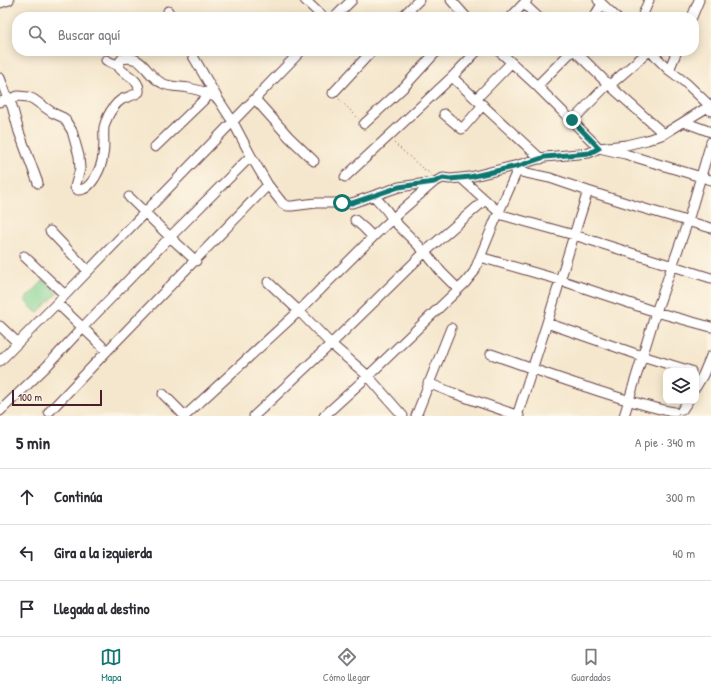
<!DOCTYPE html>
<html lang="es">
<head>
<meta charset="utf-8">
<style>
  :root { --surface:#fff; --page:#f7f7f7; --text:#2b2b33; --muted:#7c7c81; --line:#e1e1e2; --accent:#0f766e }
  body { margin:0; font-family:"Patrick Hand",sans-serif; background:var(--page); color:var(--text) }
  .controls { position:absolute; right:12px; bottom:12px; display:grid; overflow:hidden; border-radius:8px; box-shadow:0 2px 10px #0003 }
  .controls button { width:36px; height:36px; display:grid; place-items:center; padding:0; border:0; border-bottom:1px solid var(--line); background:var(--surface); color:var(--text); font:20px sans-serif }
  .scale { position:absolute; left:12px; bottom:10px; width:90px; box-sizing:border-box; padding-left:4px; border:2px solid #4a1f2b; border-top:0; font-size:11px; line-height:14px; white-space:nowrap; color:#4a1f2b; -webkit-text-stroke:3px #fcf5e5; paint-order:stroke }
  .stop { position:absolute; width:12px; height:12px; margin:-9px; border:3px solid #0f766e; border-radius:50%; background:#fff }
  .stop.end { background:#0f766e; border-color:#fff; box-shadow:0 1px 4px #0008 }
  .list { margin:0; padding:0; list-style:none }
  h2 { display:flex; justify-content:space-between; align-items:center; height:52px; margin:0; padding:0 16px; font-size:17px }
  h2 small { font-size:13px; font-weight:400; color:var(--muted) }
  .list li { display:grid; grid-template-columns:26px 1fr auto; gap:12px; align-items:center; box-sizing:border-box; height:56px; padding:0 16px; border-top:1px solid var(--line) }
  .list b { display:block; font-size:15px; white-space:nowrap }
  .list em { font-size:13px; font-style:normal; color:var(--muted) }
  .icon { flex:none; width:22px; height:22px; fill:none; stroke:currentColor; stroke-width:2; stroke-linecap:round; stroke-linejoin:round }
  .map { position:relative; flex:none; width:711px; height:416px; overflow:hidden }
  .search { position:absolute; background:var(--surface); box-shadow:0 2px 10px #0003; left:12px; right:12px; top:12px; height:44px; display:flex; align-items:center; gap:10px; box-sizing:border-box; padding:0 14px; border-radius:16px; color:var(--muted); font-size:15px }
  .sheet { height:220px; background:var(--surface) }
  nav { display:flex; justify-content:space-around; align-items:center; box-sizing:border-box; height:56px; border-top:1px solid var(--line); background:var(--surface); font-size:11px; color:var(--muted) }
  nav a { display:grid; justify-items:center; gap:2px }
  nav .on { color:var(--accent) }
  .map>svg:first-child { display:block }
  .garden { fill:#80d192; stroke:#65785e }
  .lines { fill:none; stroke-linecap:round; stroke-linejoin:round }
  .minor-casing { stroke:#643d43; stroke-width:11 }
  .path { stroke:#643d43; stroke-width:1; stroke-dasharray:1 3; stroke-linecap:butt }
  .minor { stroke:#fff; stroke-width:9 }
  .route { stroke:#0f766e; stroke-width:5 }
</style>
</head>
<body>
<div class="map">
<svg width="711" height="416" viewBox="0 0 711 416">
  <rect width="100%" height="100%" fill="#fcf5e5"/>
  <filter id="ink" filterUnits="userSpaceOnUse"><feTurbulence type="fractalNoise" baseFrequency=".025" numOctaves="2"/><feDisplacementMap in="SourceGraphic" scale="8" xChannelSelector="R" yChannelSelector="G"/><feConvolveMatrix kernelMatrix="1 2 1 2 8 2 1 2 1" color-interpolation-filters="sRGB"/></filter>
  <filter id="wash" filterUnits="userSpaceOnUse"><feTurbulence type="fractalNoise" baseFrequency=".012" numOctaves="4" result="noise"/><feDisplacementMap in="SourceGraphic" scale="16" xChannelSelector="R" yChannelSelector="G"/><feGaussianBlur stdDeviation="0.9" result="paint"/><feColorMatrix in="noise" values="0 0 0 0 0 0 0 0 0 0 0 0 0 0 0 0 0 1.4 0 .05"/><feComposite in="paint" operator="in"/></filter>
  <g filter="url(#wash)">
    <rect width="100%" height="100%" fill="#f5e7cd"/>
    <path class="garden" d="M44 280 58 293 37 313 24 300Z"/>
  </g>
  <g filter="url(#ink)">
    <g class="lines">
      <g class="minor-casing">
        <path id="minor" d="M305 0 323 17
          M451 0 466 17
          M598 0 616 17
          M0 3 9 0
          M524 4 538 17
          M168 11 171 17
          M335 17 352 0
          M402 17 419 0
          M511 17 527 0
          M594 17 602 4
          M642 17 649 0
          M692 17 699 0
          M190 51 218 99 233 122 251 156 268 185 283 204 288 206H292L316 203H352L399 187 434 182 443 178 450 179 470 177 518 165 545 157 589 153 599 148 626 145 647 140 664 134 711 105
          M499 51 537 86 599 148 625 154 711 180
          M575 51 608 84 664 134
          M650 51 669 70 686 83 710 106 711 111
          M106 60 112 63 119 66
          M669 70 677 51
          M452 77 541 159
          M0 78 8 99 12 106 19 132 38 183
          M610 85 649 51
          M537 86 572 51
          M333 93 372 51
          M255 99 289 137 314 161
          M476 99 511 63
          M0 102 18 96 28 97 33 99 53 113 64 118 72 131 79 156 80 169 75 187 78 190C91 191 102 167 103 155 105 146 103 137 104 127 106 120 109 113 113 108 122 95 129 99 139 92 141 73 108 73 122 59 144 54 146 76 162 83 171 88 180 86 189 88 199 90 210 94 218 99
          M444 114 462 129 483 105
          M572 121 608 84
          M684 122 711 132
          M364 124 404 87 437 51
          M155 147 209 95
          M517 171 550 178 588 191 642 208 711 228
          M345 177 452 77 477 51
          M461 178 502 215 574 235 711 278
          M374 196C380 203 389 211 392 219L425 252 442 273 458 289
          M129 197 170 237 196 261
          M355 220 364 228 373 237
          M50 231 88 271
          M24 256 65 295
          M480 257 560 280 656 312 711 327
          M268 282 299 311 331 344 368 376 403 416
          M57 303 107 351
          M547 323 642 356 691 371
          M0 326 18 343
          M491 354C522 365 552 376 583 386 614 396 643 406 674 412
          M0 361 65 295 301 51
          M428 383 453 393 519 416
          M696 387 703 375 711 356
          M163 394 180 411 184 416
          M682 410 688 401
          M0 411 46 367 82 328 170 237 251 156
          M49 412 107 351 268 185
          M185 416 299 311 376 234 403 209 434 182
          M254 416 331 344 425 252 485 200
          M324 416 368 376 465 283 474 272 494 223 517 171 518 165
          M416 416 451 328
          M517 416 547 323 574 235 588 191
          M624 416 656 312 688 221 711 142"/>
      </g>
      <path class="path" d="M339 99 359 119
        M394 143 421 167 431 174"/>
      <use href="#minor" class="minor"/>
    </g>
  </g>
  <g class="lines" filter="url(#ink)">
    <path class="route" d="M342 203H352L399 187 434 182 443 178 450 179 470 177 518 166 545 157 590 153 599 148 572 120"/>
  </g>
</svg>
<div class="controls">
<button><svg class="icon" aria-label="layers" viewBox="0 0 24 24"><path d="M12 4l9 5-9 5-9-5zM3 14l9 5 9-5"/></svg></button>
</div>
<div class="scale">100 m</div>
<div class="stop" style="left:342px;top:203px"></div>
<div class="stop end" style="left:572px;top:120px"></div>
<div class="search"><svg class="icon" aria-label="search" viewBox="0 0 24 24"><circle cx="10" cy="10" r="6"/><path d="M15 15l6 6"/></svg>Buscar aquí</div>
</div>
<section class="sheet">
<h2>5 min<small>A pie · 340 m</small></h2>
<ul class="list">
<li><svg class="icon" aria-label="ahead" viewBox="0 0 24 24"><path d="M12 20V5M6 11l6-6 6 6"/></svg><div><b>Continúa</b></div><em>300 m</em></li>
<li><svg class="icon" aria-label="left" viewBox="0 0 24 24"><path d="M17 20v-9H6M10 6l-5 5 5 5"/></svg><div><b>Gira a la izquierda</b></div><em>40 m</em></li>
<li><svg class="icon" aria-label="arrive" viewBox="0 0 24 24"><path d="M6 21V4h12l-3 4 3 4H6"/></svg><div><b>Llegada al destino</b></div></li>
</ul>
</section>
<nav>
<a class="on"><svg class="icon" aria-label="map" viewBox="0 0 24 24"><path d="M3 6l6-2 6 2 6-2v14l-6 2-6-2-6 2zM9 4v14M15 6v14"/></svg>Mapa</a>
<a><svg class="icon" aria-label="directions" viewBox="0 0 24 24"><path d="M12 3l9 9-9 9-9-9zM9 14v-3h6M13 9l2 2-2 2"/></svg>Cómo llegar</a>
<a><svg class="icon" aria-label="saved" viewBox="0 0 24 24"><path d="M7 4h10v16l-5-4-5 4z"/></svg>Guardados</a>
</nav>
</body>
</html>
